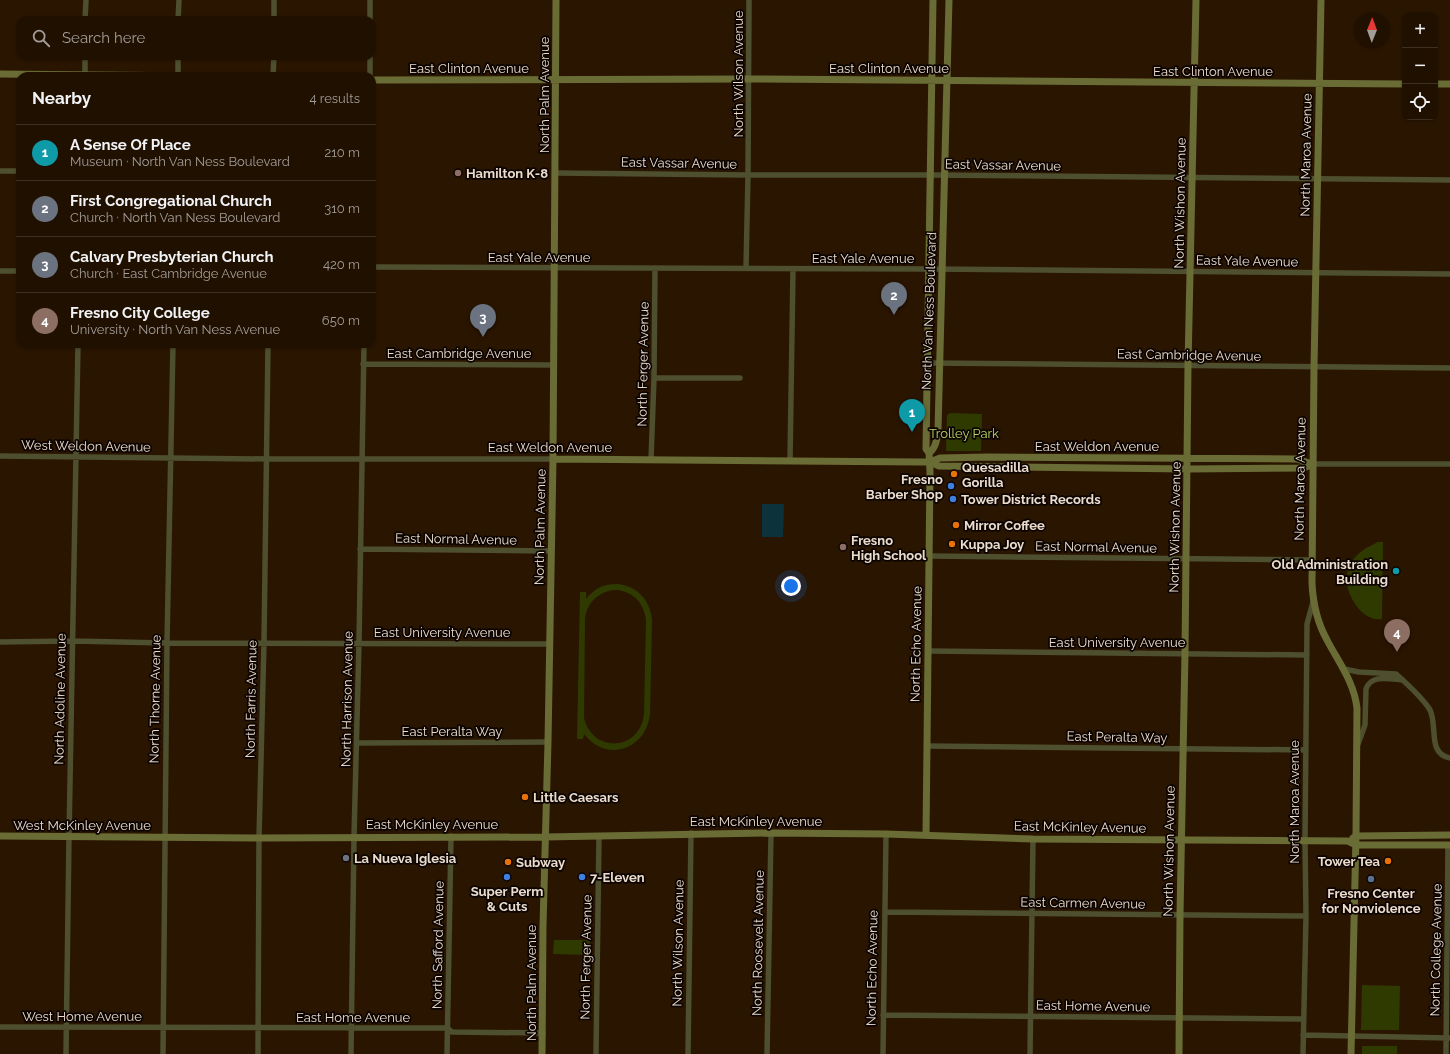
<!DOCTYPE html>
<html lang="en">
<head>
<meta charset="utf-8">
<style>
  :root { --surface:#201000; --page:#28190a; --text:#f1f3f6; --muted:#a29d99; --line:#3d3022; --accent:#2563eb }
  body { margin:0; font-family:Raleway,sans-serif; background:var(--page); color:var(--text) }
  .controls { position:absolute; right:12px; top:12px; display:grid; overflow:hidden; border-radius:8px; box-shadow:0 1px 3px #0004 }
  .controls button { width:36px; height:36px; display:grid; place-items:center; padding:0; border:0; border-bottom:1px solid var(--line); background:var(--surface); color:var(--text); font:20px sans-serif }
  .compass { position:absolute; left:1354px; top:12px; width:36px; height:36px; border-radius:50%; background:var(--surface); box-shadow:0 1px 3px #0004; rotate:1deg }
  .you { position:absolute; left:791px; top:586px; width:14px; height:14px; margin:-10px; border:3px solid #fff; border-radius:50%; background:#1a73e8; box-shadow:0 0 0 6px #1a73e833 }
  .badge { display:grid; place-items:center; width:26px; height:26px; border-radius:50%; background:var(--accent); color:#fff; font-size:13px; font-weight:700 }
  .pin { position:absolute; translate:-50% -33px; filter:drop-shadow(0 1px 2px #0008) }
  .pin::after { content:''; position:absolute; top:21px; width:14px; height:12px; background:inherit; clip-path:polygon(0 0,100% 0,50% 100%) }
  .list { margin:0; padding:0; list-style:none }
  h2 { display:flex; justify-content:space-between; align-items:center; height:52px; margin:0; padding:0 16px; font-size:17px }
  h2 small { font-size:13px; font-weight:400; color:var(--muted) }
  .list li { display:grid; grid-template-columns:26px 1fr auto; gap:12px; align-items:center; box-sizing:border-box; height:56px; padding:0 16px; border-top:1px solid var(--line) }
  .list b { display:block; font-size:15px; white-space:nowrap }
  .list p { margin:0; font-size:13px; white-space:nowrap; color:var(--muted) }
  .list em { font-size:13px; font-style:normal; color:var(--muted) }
  .icon { flex:none; width:22px; height:22px; fill:none; stroke:currentColor; stroke-width:2; stroke-linecap:round; stroke-linejoin:round }
  .map { position:relative; flex:none; width:1450px; height:1054px; overflow:hidden }
  .search { position:absolute; background:var(--surface); box-shadow:0 1px 3px #0004; left:16px; top:16px; width:360px; height:44px; display:flex; align-items:center; gap:10px; box-sizing:border-box; padding:0 14px; border-radius:12px; color:var(--muted); font-size:15px }
  .panel { position:absolute; background:var(--surface); box-shadow:0 1px 3px #0004; left:16px; top:72px; width:360px; height:276px; border-radius:12px }
  .map>svg:first-child { display:block }
  .green { fill:#2f3a00; fill-rule:evenodd }
  .water { fill:#0c323b }
  .lines { fill:none; stroke-linecap:round; stroke-linejoin:round }
  .street { stroke:#4d4f2e; stroke-width:5.5 }
  .secondary { stroke:#6a6c35; stroke-width:7 }
  .education-dot { fill:#8d6e63; stroke:#0c0400; stroke-width:1.5 }
  .food-dot { fill:#e8710a; stroke:#0c0400; stroke-width:1.5 }
  .shop-dot { fill:#3f7fe0; stroke:#0c0400; stroke-width:1.5 }
  .culture-dot { fill:#0f9aa8; stroke:#0c0400; stroke-width:1.5 }
  .worship-dot { fill:#6b7280; stroke:#0c0400; stroke-width:1.5 }
  .service-dot { fill:#5c6f8a; stroke:#0c0400; stroke-width:1.5 }
  .labels { text-anchor:middle; dominant-baseline:central; stroke-width:3.5; stroke-linejoin:round; paint-order:stroke }
  .street-label { font-size:13px; fill:#ebdcce; stroke:#0c0400 }
  .poi-label { font-size:13px; font-weight:bold; fill:#ebdcce; stroke:#0c0400; text-anchor:start }
  .park-label { font-size:13px; fill:#b8d363; stroke:#0c0400 }
</style>
</head>
<body>
<div class="map">
<svg width="1450" height="1054" viewBox="0 0 1450 1054">
  <rect width="100%" height="100%" fill="#2a1500"/>
  <path class="green" d="M950 413 982 414 981 451H946L947 415Z
    M1378 542H1383L1382 619C1364 622 1350 600 1347 585L1352 582V578L1347 574C1352 556 1361 550 1378 542Z
    M616 584C637 585 650 600 652 620L650 714C646 750 606 763 584 734L583 739H577L580 592H586V599C594 589 603 584 616 584ZM616 590C633 591 644 603 646 620L644 714C640 751 593 754 584 718L585 619C587 602 599 591 616 590Z
    M554 940H590V955L553 954Z
    M1362 985 1400 986 1399 1030H1361Z
    M1362 1046H1397V1054H1362Z"/>
  <path class="water" d="M762 504H784L783 537H762Z"/>
  <g class="lines">
    <path class="street" d="M370 0V20
      M85 20 86 0
      M178 20 179 0
      M274 20V0
      M370 56V76
      M85 75V56
      M178 76V56
      M273 76 274 56
      M0 171H20
      M555 173 748 175H931L1450 180
      M372 267 929 269 1450 274
      M746 268 748 175 749 0
      M0 271H20
      M927 363 1450 368
      M363 364 554 365
      M654 378H740
      M0 456 267 459H553
      M651 460 654 378 655 268
      M790 461 793 269
      M1312 464H1450
      M360 549 551 551
      M929 556 1311 560
      M0 642 72 641 167 643 550 644
      M928 651 1307 655
      M1344 669 1359 672 1396 674C1406 683 1423 698 1430 710 1438 726 1427 754 1450 758
      M357 743 548 742
      M1358 744 1365 725 1366 689C1371 674 1390 679 1403 680
      M927 746 1306 750
      M885 912 1306 916
      M883 1015 1303 1019
      M0 1027 447 1028 452 1032 543 1033
      M1303 1035 1450 1038
      M66 1054 69 837 78 344
      M163 1054 167 643 173 344
      M258 1054 259 838 264 642 268 344
      M351 1054 354 837 359 643 364 344
      M447 1054 451 836
      M596 1054 599 836
      M688 1054 691 833
      M767 1054 771 833
      M883 1054 886 834
      M1030 1054 1033 839
      M1303 1054 1306 916 1305 841 1307 624 1313 602
      M1446 1054 1448 845"/>
    <path class="secondary" d="M1321 0 1314 367 1312 583C1313 604 1317 622 1327 640 1339 663 1354 682 1357 708L1356 836 1351 1054
      M0 74 204 76
      M372 80 749 79 1405 84
      M1435 84H1450
      M929 453C936 448 937 439 938 430L949 0
      M553 459 920 462H930L939 466 1188 469 1304 468 1312 464
      M930 462 940 458 988 457 1297 459 1312 464
      M926 835 930 471 929 453 926 449 933 0
      M0 836 259 838 545 837 771 833 886 834 1033 839 1348 841 1356 845H1450
      M1353 838 1356 836 1450 835
      M542 1054 543 926 548 742 553 459 556 0
      M1179 1054 1180 915 1185 653 1188 365 1196 0"/>
  </g>
  <g class="education-dot">
    <circle cx="458" cy="173" r="4"/>
    <circle cx="843" cy="547" r="4"/>
  </g>
  <g class="food-dot">
    <circle cx="954" cy="474" r="4"/>
    <circle cx="956" cy="525" r="4"/>
    <circle cx="952" cy="544" r="4"/>
    <circle cx="525" cy="797" r="4"/>
    <circle cx="1388" cy="861" r="4"/>
    <circle cx="508" cy="862" r="4"/>
  </g>
  <g class="shop-dot">
    <circle cx="951" cy="486" r="4"/>
    <circle cx="953" cy="499" r="4"/>
    <circle cx="507" cy="877" r="4"/>
    <circle cx="582" cy="877" r="4"/>
  </g>
  <circle class="culture-dot" cx="1396" cy="571" r="4"/>
  <circle class="worship-dot" cx="346" cy="858" r="4"/>
  <circle class="service-dot" cx="1371" cy="879" r="4"/>
  <g class="labels">
    <g class="street-label">
      <text x="469" y="68">East Clinton Avenue</text>
      <text x="889" y="68">East Clinton Avenue</text>
      <text x="1213" y="71">East Clinton Avenue</text>
      <text transform="translate(738 74) rotate(-90)">North Wilson Avenue</text>
      <text transform="translate(544 95) rotate(-90)">North Palm Avenue</text>
      <text transform="translate(1306 155) rotate(-89)">North Maroa Avenue</text>
      <text transform="translate(679 163) rotate(1)">East Vassar Avenue</text>
      <text transform="translate(1003 165) rotate(1)">East Vassar Avenue</text>
      <text transform="translate(1180 203) rotate(-89)">North Wishon Avenue</text>
      <text x="539" y="257">East Yale Avenue</text>
      <text x="863" y="258">East Yale Avenue</text>
      <text transform="translate(1247 261) rotate(1)">East Yale Avenue</text>
      <text transform="translate(929 311) rotate(-88)">North Van Ness Boulevard</text>
      <text x="459" y="353">East Cambridge Avenue</text>
      <text transform="translate(1189 355) rotate(1)">East Cambridge Avenue</text>
      <text transform="translate(643 364) rotate(-89)">North Ferger Avenue</text>
      <text transform="translate(86 446) rotate(1)">West Weldon Avenue</text>
      <text x="1097" y="446">East Weldon Avenue</text>
      <text x="550" y="447">East Weldon Avenue</text>
      <text transform="translate(1300 479) rotate(-89)">North Maroa Avenue</text>
      <text transform="translate(540 527) rotate(-89)">North Palm Avenue</text>
      <text transform="translate(1175 527) rotate(-89)">North Wishon Avenue</text>
      <text transform="translate(456 539) rotate(1)">East Normal Avenue</text>
      <text transform="translate(1096 547) rotate(1)">East Normal Avenue</text>
      <text x="442" y="632">East University Avenue</text>
      <text x="1117" y="642">East University Avenue</text>
      <text transform="translate(916 644) rotate(-89)">North Echo Avenue</text>
      <text transform="translate(60 699) rotate(-89)">North Adoline Avenue</text>
      <text transform="translate(155 699) rotate(-89)">North Thorne Avenue</text>
      <text transform="translate(251 699) rotate(-89)">North Farris Avenue</text>
      <text transform="translate(347 699) rotate(-89)">North Harrison Avenue</text>
      <text x="452" y="731">East Peralta Way</text>
      <text transform="translate(1117 737) rotate(1)">East Peralta Way</text>
      <text transform="translate(1294 802) rotate(-90)">North Maroa Avenue</text>
      <text x="756" y="821">East McKinley Avenue</text>
      <text x="432" y="824">East McKinley Avenue</text>
      <text x="82" y="825">West McKinley Avenue</text>
      <text transform="translate(1080 827) rotate(1)">East McKinley Avenue</text>
      <text transform="translate(1169 851) rotate(-89)">North Wishon Avenue</text>
      <text transform="translate(1083 903) rotate(1)">East Carmen Avenue</text>
      <text transform="translate(678 943) rotate(-89)">North Wilson Avenue</text>
      <text transform="translate(758 943) rotate(-89)">North Roosevelt Avenue</text>
      <text transform="translate(438 945) rotate(-89)">North Safford Avenue</text>
      <text transform="translate(1436 950) rotate(-89)">North College Avenue</text>
      <text transform="translate(586 957) rotate(-89)">North Ferger Avenue</text>
      <text transform="translate(872 968) rotate(-89)">North Echo Avenue</text>
      <text transform="translate(531 983) rotate(-90)">North Palm Avenue</text>
      <text transform="translate(1093 1006) rotate(1)">East Home Avenue</text>
      <text x="82" y="1016">West Home Avenue</text>
      <text x="353" y="1017">East Home Avenue</text>
    </g>
    <g class="poi-label">
      <text x="466" y="173">Hamilton K-8</text>
      <text x="962" y="467">Quesadilla<tspan x="962" dy="15">Gorilla</tspan></text>
      <text x="943" y="479" text-anchor="end">Fresno<tspan x="943" dy="15">Barber Shop</tspan></text>
      <text x="961" y="499">Tower District Records</text>
      <text x="964" y="525">Mirror Coffee</text>
      <text x="851" y="540">Fresno<tspan x="851" dy="15">High School</tspan></text>
      <text x="960" y="544">Kuppa Joy</text>
      <text x="1388" y="564" text-anchor="end">Old Administration<tspan x="1388" dy="15">Building</tspan></text>
      <text x="533" y="797">Little Caesars</text>
      <text x="354" y="858">La Nueva Iglesia</text>
      <text x="1380" y="861" text-anchor="end">Tower Tea</text>
      <text x="516" y="862">Subway</text>
      <text x="590" y="877">7-Eleven</text>
      <text x="507" y="891" text-anchor="middle">Super Perm<tspan x="507" dy="15">&amp; Cuts</tspan></text>
      <text x="1371" y="893" text-anchor="middle">Fresno Center<tspan x="1371" dy="15">for Nonviolence</tspan></text>
    </g>
    <g class="park-label">
      <text x="964" y="433">Trolley Park</text>
    </g>
  </g>
</svg>
<div class="controls">
<button>+</button>
<button>−</button>
<button><svg class="icon" aria-label="locate" viewBox="0 0 24 24"><circle cx="12" cy="12" r="6"/><path d="M12 2v4M12 18v4M2 12h4M18 12h4"/></svg></button>
</div>
<svg class="compass" viewBox="-18 -18 36 36"><path d="M0-13l5 13h-10z" fill="#e53935"/><path d="M0 13l5-13h-10z" fill="#a29d99"/></svg>
<div class="you"></div>
<div class="pin badge" style="left:912px;top:432px;background:#0f9aa8">1</div>
<div class="pin badge" style="left:894px;top:315px;background:#6b7280">2</div>
<div class="pin badge" style="left:483px;top:337px;background:#6b7280">3</div>
<div class="pin badge" style="left:1397px;top:652px;background:#8d6e63">4</div>
<div class="search"><svg class="icon" aria-label="search" viewBox="0 0 24 24"><circle cx="10" cy="10" r="6"/><path d="M15 15l6 6"/></svg>Search here</div>
<section class="panel">
<h2>Nearby<small>4 results</small></h2>
<ul class="list">
<li><span class="badge" style="background:#0f9aa8">1</span><div><b>A Sense Of Place</b><p>Museum · North Van Ness Boulevard</p></div><em>210 m</em></li>
<li><span class="badge" style="background:#6b7280">2</span><div><b>First Congregational Church</b><p>Church · North Van Ness Boulevard</p></div><em>310 m</em></li>
<li><span class="badge" style="background:#6b7280">3</span><div><b>Calvary Presbyterian Church</b><p>Church · East Cambridge Avenue</p></div><em>420 m</em></li>
<li><span class="badge" style="background:#8d6e63">4</span><div><b>Fresno City College</b><p>University · North Van Ness Avenue</p></div><em>650 m</em></li>
</ul>
</section>
</div>
</body>
</html>
